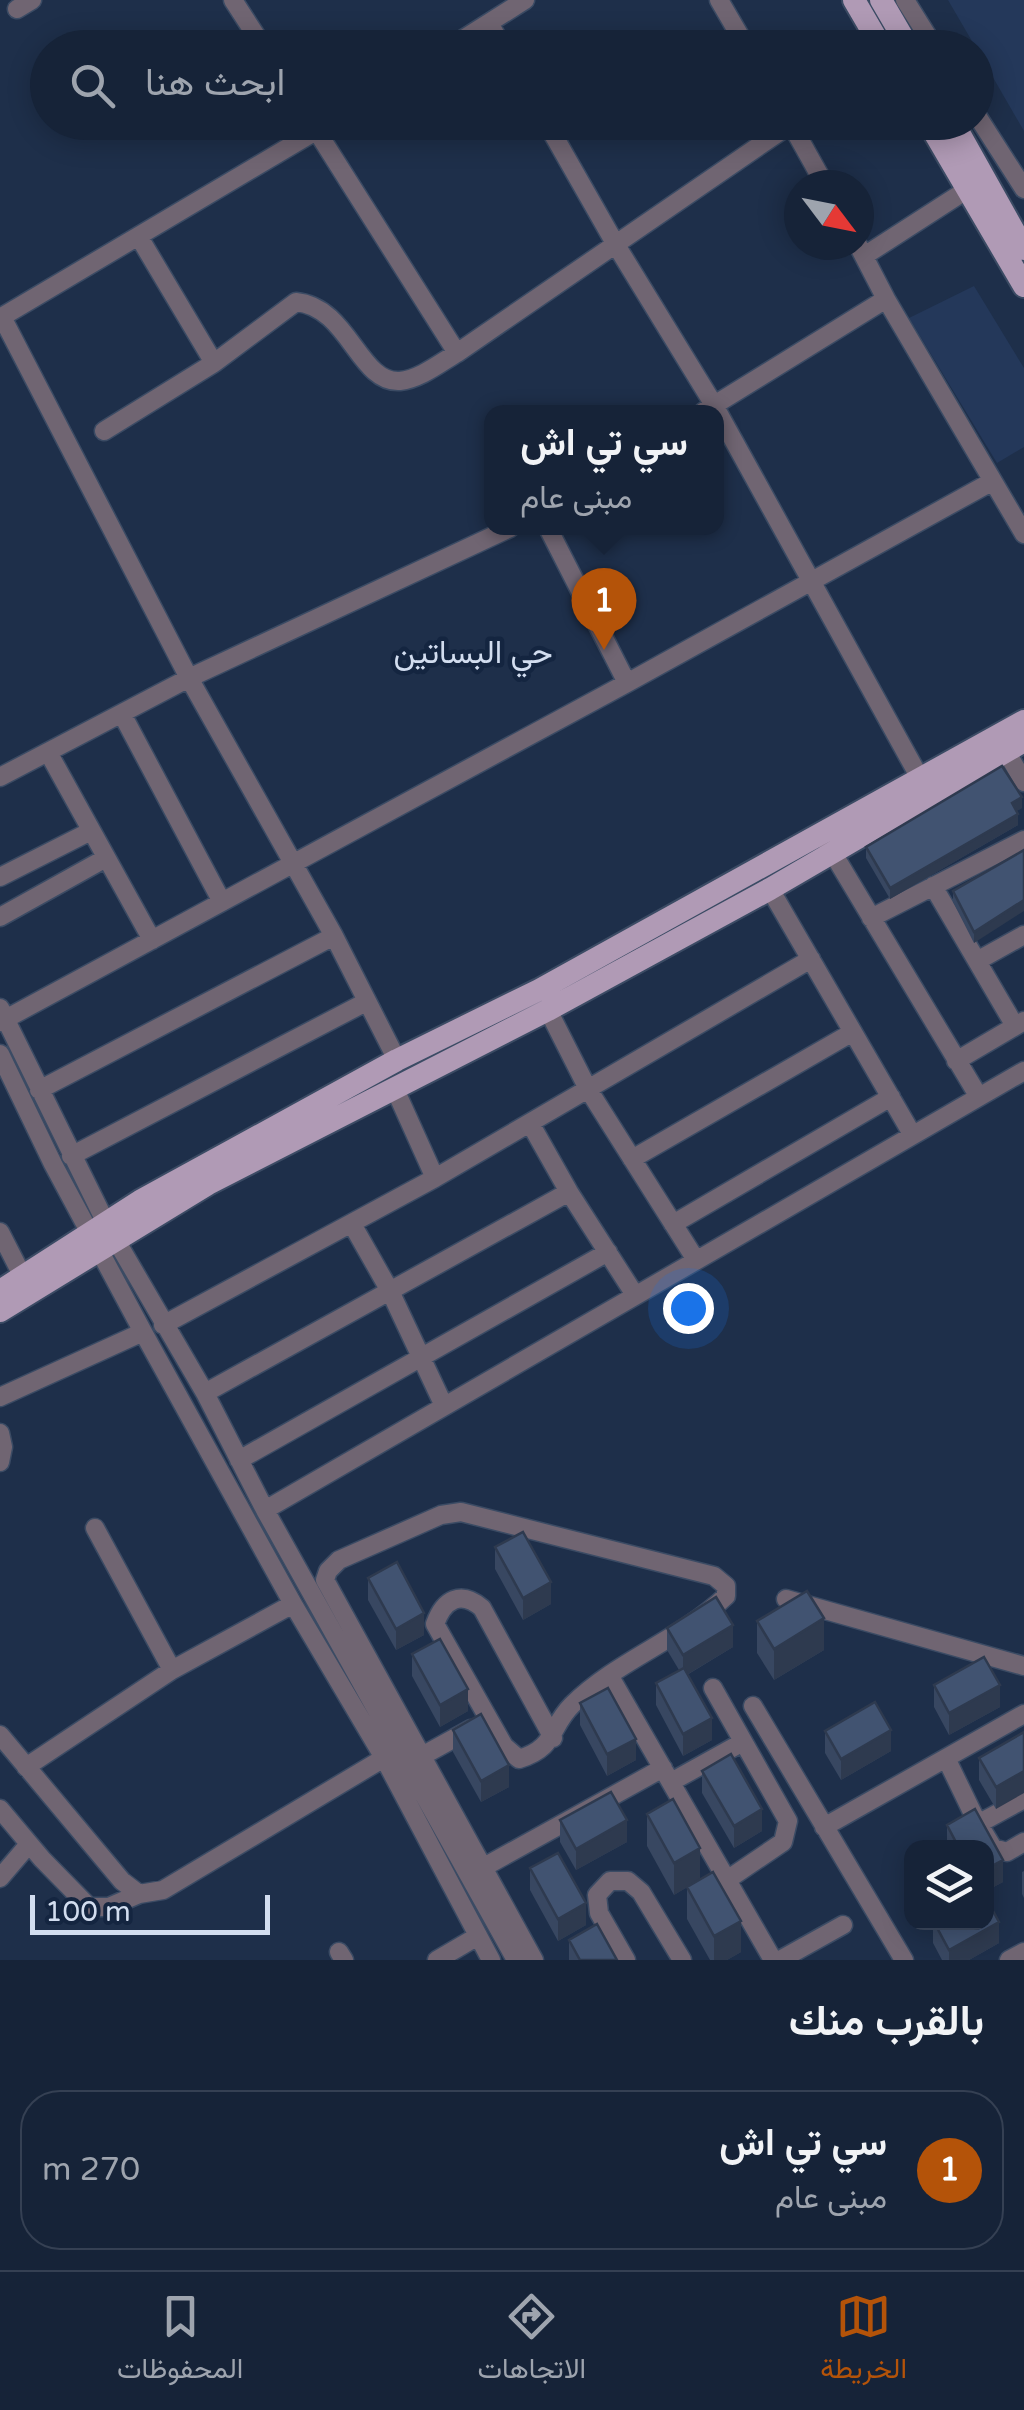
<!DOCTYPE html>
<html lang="ar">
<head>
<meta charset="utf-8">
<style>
  :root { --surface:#162338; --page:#232f43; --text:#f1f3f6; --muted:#9ea4ae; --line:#354053; --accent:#b45309 }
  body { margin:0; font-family:"Varela Round",Vazirmatn,sans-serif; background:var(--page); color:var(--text); direction:rtl }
  .controls { position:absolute; right:30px; bottom:30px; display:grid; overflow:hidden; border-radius:20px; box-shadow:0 5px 25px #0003 }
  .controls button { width:90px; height:90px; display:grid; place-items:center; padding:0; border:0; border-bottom:2px solid var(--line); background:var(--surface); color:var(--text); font:50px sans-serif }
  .compass { position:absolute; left:784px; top:170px; width:90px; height:90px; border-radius:50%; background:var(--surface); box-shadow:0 5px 25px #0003; rotate:122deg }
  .scale { position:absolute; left:30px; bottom:25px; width:240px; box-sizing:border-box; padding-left:10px; border:5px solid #d2ddef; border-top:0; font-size:28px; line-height:35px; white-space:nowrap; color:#d2ddef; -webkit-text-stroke:8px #142540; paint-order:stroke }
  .you { position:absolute; left:688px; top:1308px; width:35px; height:35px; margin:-25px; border:8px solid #fff; border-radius:50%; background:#1a73e8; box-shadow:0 0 0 15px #1a73e833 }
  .badge { display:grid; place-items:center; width:65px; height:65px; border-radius:50%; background:var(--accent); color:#fff; font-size:32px; font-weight:700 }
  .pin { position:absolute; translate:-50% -82px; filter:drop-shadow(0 2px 5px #0008) }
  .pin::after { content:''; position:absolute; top:52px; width:35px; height:30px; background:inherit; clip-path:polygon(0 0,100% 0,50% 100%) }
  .popup { position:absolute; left:484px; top:405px; width:240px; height:130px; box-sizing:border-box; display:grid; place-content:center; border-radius:20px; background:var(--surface); filter:drop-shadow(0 2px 8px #0005); font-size:32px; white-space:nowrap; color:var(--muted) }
  .popup b { font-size:38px; color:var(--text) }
  .popup::after { content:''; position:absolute; left:50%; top:100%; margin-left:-20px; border:20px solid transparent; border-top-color:var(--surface) }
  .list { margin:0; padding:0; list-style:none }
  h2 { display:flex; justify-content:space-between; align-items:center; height:130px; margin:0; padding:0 40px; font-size:42px }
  h2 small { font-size:32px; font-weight:400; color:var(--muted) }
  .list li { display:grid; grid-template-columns:65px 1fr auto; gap:30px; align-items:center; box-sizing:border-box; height:160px; margin:0 20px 20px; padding:0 20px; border:2px solid var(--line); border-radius:40px }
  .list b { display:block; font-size:38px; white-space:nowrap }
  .list p { margin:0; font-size:32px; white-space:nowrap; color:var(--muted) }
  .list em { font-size:32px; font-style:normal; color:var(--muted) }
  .icon { flex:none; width:55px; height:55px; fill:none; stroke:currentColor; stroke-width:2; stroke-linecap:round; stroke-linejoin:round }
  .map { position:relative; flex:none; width:1024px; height:1960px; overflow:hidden; direction:ltr }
  .search { position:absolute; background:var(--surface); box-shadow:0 5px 25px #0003; left:30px; right:30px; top:30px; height:110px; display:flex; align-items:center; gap:25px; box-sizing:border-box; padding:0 35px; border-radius:55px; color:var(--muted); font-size:38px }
  .sheet { height:310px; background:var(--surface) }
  nav { display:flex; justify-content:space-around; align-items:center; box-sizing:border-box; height:140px; border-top:2px solid var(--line); background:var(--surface); font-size:28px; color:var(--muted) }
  nav a { display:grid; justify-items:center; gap:5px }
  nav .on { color:var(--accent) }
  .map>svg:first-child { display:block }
  .built { fill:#24385a }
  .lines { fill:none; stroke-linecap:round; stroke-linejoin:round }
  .minor-casing { stroke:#3b4b64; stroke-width:21 }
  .major-casing { stroke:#3b4b64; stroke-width:26 }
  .minor { stroke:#706572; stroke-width:18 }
  .major { stroke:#b09ab5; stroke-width:22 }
  .wall { fill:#384761 }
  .shaded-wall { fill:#2e3a4f }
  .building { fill:#415371; stroke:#2e3a4f; stroke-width:2.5 }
  .labels { text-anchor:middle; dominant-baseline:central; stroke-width:9; stroke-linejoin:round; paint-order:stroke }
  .neighbourhood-label { font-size:32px; fill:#d2ddef; stroke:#142540 }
</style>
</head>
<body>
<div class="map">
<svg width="1024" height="1960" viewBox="0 0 1024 1960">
  <rect width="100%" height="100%" fill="#1e2f4a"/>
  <path class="built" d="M948 0H1024V131L976 48Z
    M974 286 1024 368V447L997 463 909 318Z"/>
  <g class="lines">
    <g class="minor-casing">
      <path id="minor" d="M233 0 264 48
        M719 0 747 48
        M905 0 935 48
        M17 9 32 0
        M489 23 503 48
        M449 48 525 0
        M976 114 1024 189
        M311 122 457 353
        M546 122 616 245 714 405 921 780
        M139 237 214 363 296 302C349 307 359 384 400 381 420 379 440 363 457 353L791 124 825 185
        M858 245 886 299 1024 534
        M864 256 968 189
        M2 317 189 678 334 936 397 1060
        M0 318 331 122
        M703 412 886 299
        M104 431 214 363
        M548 528 627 683
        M122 714 222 902
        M1006 751 1024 782
        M48 752 152 940
        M0 777 189 678 510 528
        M828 845 979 1097
        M0 877 91 831
        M933 886 1015 1026
        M770 889 912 1134
        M0 917 106 858
        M871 918 1024 840
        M977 961 1024 935
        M0 1008 106 1223 205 1393 265 1510 516 1960
        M548 1010 588 1089 696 1260
        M0 1022 627 683 993 481
        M0 1054 53 1164 143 1332 293 1604 384 1758 491 1960
        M956 1061 1024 1021
        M394 1087 435 1178
        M39 1090 334 936
        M530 1123 569 1192 635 1295
        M71 1156 366 1002
        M632 1159 853 1032
        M352 1224 390 1291 444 1406
        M673 1224 891 1097
        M0 1232 23 1277
        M163 1325 435 1178 811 959
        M205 1393 569 1192
        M0 1397 143 1332
        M0 1433 3 1447 0 1462
        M239 1460 608 1252
        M265 1510 1024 1071
        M95 1528 172 1670
        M786 1599 1024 1666
        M609 1675 773 1960
        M713 1688 788 1821 783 1842 727 1880
        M753 1706 904 1960
        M0 1735 122 1881 139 1894 163 1890 384 1758
        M422 1756 471 1729
        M946 1758 975 1818 993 1848 1007 1852 1024 1842
        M26 1767 172 1670 293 1604
        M671 1782 743 1742
        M0 1809 42 1859 89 1907H109L139 1894
        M978 1824 1024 1799
        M824 1827 1024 1714
        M484 1867 663 1768
        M0 1878 29 1844
        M339 1952 344 1960
        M437 1960 478 1936
        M534 1960 325 1580 328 1571 339 1560 441 1515 461 1512 714 1576 726 1586V1596C680 1640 616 1661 572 1705 549 1728 556 1748 519 1759L504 1746 435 1624C444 1599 461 1590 482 1608L553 1738
        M626 1960 599 1913 597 1895 610 1881H628L641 1892 682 1960
        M780 1960 843 1925
        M1009 1960 1024 1952"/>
    </g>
    <g class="major-casing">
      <path id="major" d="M854 0 882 48
        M881 0 909 48
        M928 122 1024 286
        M953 122 1024 249
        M0 1291 140 1201 397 1060 539 990 1024 721
        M0 1311 208 1184 548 1010 770 889 1024 741"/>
    </g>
    <use href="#minor" class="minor"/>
    <use href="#major" class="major"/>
  </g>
  <path class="wall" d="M1022 808 1016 811 1018 825 890 899 866 858V847Z
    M1024 850 974 943 953 902V891Z
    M495 1547 551 1604 523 1620 495 1569Z
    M368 1578 424 1635 396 1650 368 1600Z
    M757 1621 824 1650 774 1680 757 1653Z
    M667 1628 733 1647 687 1675 712 1740 683 1756 656 1705V1683L679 1670 667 1650Z
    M412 1654 468 1711 440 1727 412 1676Z
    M934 1685 1000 1707 949 1735 934 1707Z
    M580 1703 636 1760 607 1776 580 1725Z
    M453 1730 509 1787 481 1802 453 1752Z
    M825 1731 891 1751 841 1780 825 1753Z
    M1024 1732 996 1809 979 1780V1758Z
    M702 1771 762 1831 734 1848 702 1793Z
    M975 1809 1003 1860V1882L986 1891V1848H947V1825Z
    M647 1814 700 1879 741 1952 727 1960H710L687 1919V1887L674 1895 647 1846Z
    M560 1820 627 1842 576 1870 560 1842Z
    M530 1868 586 1925 558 1941 530 1890Z
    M1024 1871V1898L1022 1894V1872Z
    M933 1922 999 1943 969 1960H942L933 1943Z
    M569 1940 617 1960H569Z"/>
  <path class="shaded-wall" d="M1022 797V808L1012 814V803Z
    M1018 814V825L890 899V888Z
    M1024 900V911L974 943V932Z
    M551 1582V1604L523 1620V1598Z
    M424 1613V1635L396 1650V1629Z
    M824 1618V1650L774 1680V1649Z
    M733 1625V1647L683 1677V1655Z
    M1000 1685V1707L949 1735V1713Z
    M468 1689V1711L440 1727V1705Z
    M712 1718V1740L683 1756V1734Z
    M891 1730V1751L841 1780V1759Z
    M636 1739V1760L607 1776V1754Z
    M509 1765V1787L481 1802V1781Z
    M1024 1771V1793L996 1809V1787Z
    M762 1809V1831L734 1848V1826Z
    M627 1820V1842L576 1870V1849Z
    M700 1848V1880L674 1895V1863Z
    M1003 1860V1882L986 1891V1869Z
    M586 1903V1925L558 1941V1919Z
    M741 1921V1952L727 1960H714V1936Z
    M999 1922V1943L969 1960H949V1950Z"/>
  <path class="building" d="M1002 766 1022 797 1012 803 1018 814 890 888 866 847Z
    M1024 850V900L974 932 953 891Z
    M523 1532 551 1582 523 1598 495 1547Z
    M397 1562 424 1613 396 1629 368 1578Z
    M807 1591 824 1618 774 1649 757 1621Z
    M716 1597 733 1625 683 1655 667 1628Z
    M440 1639 468 1689 440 1705 412 1654Z
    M984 1657 1000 1685 949 1713 934 1685Z
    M684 1668 712 1718 683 1734 656 1683Z
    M608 1688 636 1739 607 1754 580 1703Z
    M875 1702 891 1730 841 1759 825 1731Z
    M481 1714 509 1765 481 1781 453 1730Z
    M1024 1732V1771L996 1787 979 1758Z
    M731 1754 762 1809 734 1826 702 1771Z
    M611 1792 627 1820 576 1849 560 1820Z
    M673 1799 700 1848 674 1863 647 1814Z
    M975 1809 1003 1860 986 1869V1848H959L947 1825Z
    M558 1853 586 1903 558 1919 530 1868Z
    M713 1872 741 1921 714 1936 687 1887Z
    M986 1898 999 1922 949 1950 934 1922H986Z
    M597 1924 617 1960H580L569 1940Z"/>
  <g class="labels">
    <g class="neighbourhood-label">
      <text x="473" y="653">حي البساتين</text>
    </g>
  </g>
</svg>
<div class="controls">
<button><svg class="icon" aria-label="layers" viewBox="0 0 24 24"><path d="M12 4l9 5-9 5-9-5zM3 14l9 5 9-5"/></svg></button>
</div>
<svg class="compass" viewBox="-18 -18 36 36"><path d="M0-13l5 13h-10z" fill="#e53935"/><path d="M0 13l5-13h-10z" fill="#9ea4ae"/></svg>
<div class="scale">100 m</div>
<div class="you"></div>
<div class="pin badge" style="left:604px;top:650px">1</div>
<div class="popup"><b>سي تي اش</b>مبنى عام</div>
<div class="search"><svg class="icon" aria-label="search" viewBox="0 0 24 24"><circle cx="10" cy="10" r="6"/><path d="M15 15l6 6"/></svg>ابحث هنا</div>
</div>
<section class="sheet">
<h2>بالقرب منك<small></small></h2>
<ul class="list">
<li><span class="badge">1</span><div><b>سي تي اش</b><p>مبنى عام</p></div><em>270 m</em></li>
</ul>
</section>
<nav>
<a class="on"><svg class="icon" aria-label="map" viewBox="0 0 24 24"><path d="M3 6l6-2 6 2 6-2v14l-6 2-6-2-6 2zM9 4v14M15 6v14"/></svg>الخريطة</a>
<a><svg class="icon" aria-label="directions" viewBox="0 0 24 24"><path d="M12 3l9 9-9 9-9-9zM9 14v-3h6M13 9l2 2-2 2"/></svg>الاتجاهات</a>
<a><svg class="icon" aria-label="saved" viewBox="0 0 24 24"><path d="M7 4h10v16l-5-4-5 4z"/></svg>المحفوظات</a>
</nav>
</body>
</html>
